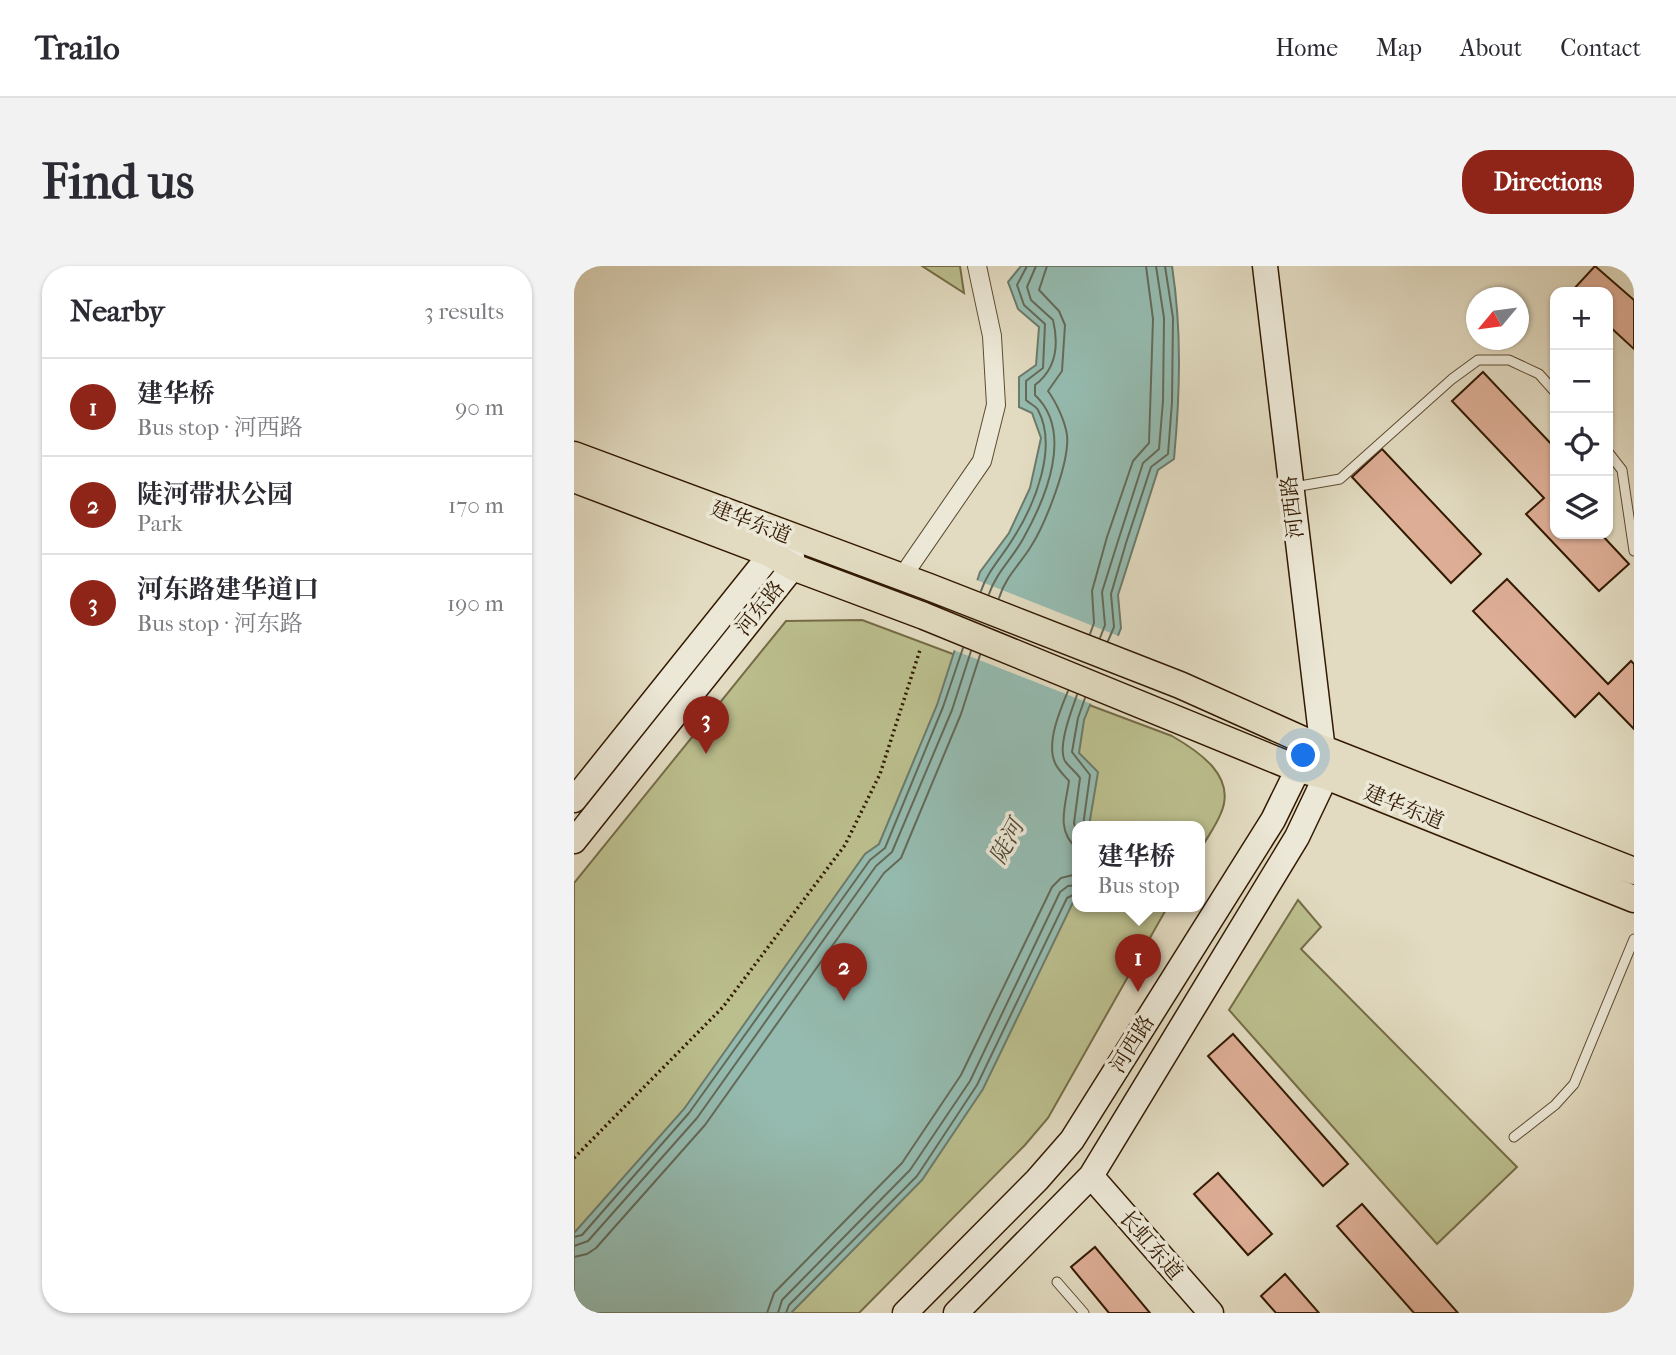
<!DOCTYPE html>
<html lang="en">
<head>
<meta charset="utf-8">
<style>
  :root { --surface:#fff; --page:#f2f2f3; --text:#2b2b33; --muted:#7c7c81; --line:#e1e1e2; --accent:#8f2418 }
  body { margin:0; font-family:"IM FELL French Canon","Noto Serif SC",serif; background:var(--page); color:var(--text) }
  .controls { position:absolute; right:21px; top:21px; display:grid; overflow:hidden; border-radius:14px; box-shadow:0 2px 5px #0004 }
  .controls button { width:63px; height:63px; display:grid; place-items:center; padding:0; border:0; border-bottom:2px solid var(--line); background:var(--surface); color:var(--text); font:35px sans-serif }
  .compass { position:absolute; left:892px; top:21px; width:63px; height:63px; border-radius:50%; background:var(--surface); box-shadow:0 2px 5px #0004; rotate:241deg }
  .you { position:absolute; left:730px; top:490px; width:24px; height:24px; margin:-18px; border:5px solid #fff; border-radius:50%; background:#1a73e8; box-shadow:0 0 0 10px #1a73e833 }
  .badge { display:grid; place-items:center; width:46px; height:46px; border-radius:50%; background:var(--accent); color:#fff; font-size:23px; font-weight:700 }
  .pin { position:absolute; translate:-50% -58px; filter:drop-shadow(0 2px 4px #0008) }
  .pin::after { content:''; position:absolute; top:37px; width:24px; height:21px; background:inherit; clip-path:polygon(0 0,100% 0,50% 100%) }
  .popup { position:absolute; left:498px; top:555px; width:133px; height:91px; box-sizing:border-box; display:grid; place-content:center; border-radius:14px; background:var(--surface); filter:drop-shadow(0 2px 5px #0005); font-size:23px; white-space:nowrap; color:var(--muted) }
  .popup b { font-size:26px; color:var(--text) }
  .popup::after { content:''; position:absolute; left:50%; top:100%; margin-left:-14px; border:14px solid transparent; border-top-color:var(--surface) }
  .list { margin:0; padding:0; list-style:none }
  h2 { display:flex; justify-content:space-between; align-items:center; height:91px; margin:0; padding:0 28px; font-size:30px }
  h2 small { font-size:23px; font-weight:400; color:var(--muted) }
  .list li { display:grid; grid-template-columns:46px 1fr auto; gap:21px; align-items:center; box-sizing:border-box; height:98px; padding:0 28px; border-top:2px solid var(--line) }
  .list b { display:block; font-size:26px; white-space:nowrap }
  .list p { margin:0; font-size:23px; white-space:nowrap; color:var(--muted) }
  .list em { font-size:23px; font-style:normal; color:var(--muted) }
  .icon { flex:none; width:38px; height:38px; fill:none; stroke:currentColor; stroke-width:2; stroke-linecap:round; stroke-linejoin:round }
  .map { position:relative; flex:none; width:1060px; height:1047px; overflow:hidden; border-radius:28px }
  header { display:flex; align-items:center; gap:42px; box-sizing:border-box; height:98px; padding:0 35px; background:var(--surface); border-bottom:2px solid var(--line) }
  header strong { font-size:33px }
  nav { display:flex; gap:38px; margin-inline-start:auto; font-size:24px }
  .intro { display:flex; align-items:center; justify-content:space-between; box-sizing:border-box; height:168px; padding:0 42px }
  h1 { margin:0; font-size:49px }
  .button { padding:18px 32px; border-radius:28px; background:var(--accent); color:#fff; font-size:24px; font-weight:700 }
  main { display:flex; gap:42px; padding:0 42px }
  aside { flex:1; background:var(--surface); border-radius:28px; box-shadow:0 2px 5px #0004 }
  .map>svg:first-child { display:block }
  .green { fill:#bbbe8d; stroke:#766c46; stroke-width:2 }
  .water { fill:#95bbb0; stroke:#6d7a6a; stroke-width:2 }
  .pier { fill:#e2dbc1 }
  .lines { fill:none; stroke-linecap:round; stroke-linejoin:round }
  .shore { stroke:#646a58; stroke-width:2 }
  .building { fill:#ddad95; stroke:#321900; stroke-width:2 }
  .lane-casing { stroke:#5e4a30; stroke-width:11 }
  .street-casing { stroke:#5e4a30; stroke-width:20 }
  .secondary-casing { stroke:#321900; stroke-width:27 }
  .primary-casing { stroke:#321900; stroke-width:29 }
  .path { stroke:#321900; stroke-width:3.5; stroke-dasharray:2 3.5; stroke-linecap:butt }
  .lane { stroke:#ece8d7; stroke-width:9 }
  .street { stroke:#ece8d7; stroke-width:18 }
  .secondary { stroke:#ece8d7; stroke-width:24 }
  .primary { stroke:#e2dbc1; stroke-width:26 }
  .labels { text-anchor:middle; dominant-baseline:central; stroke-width:7; stroke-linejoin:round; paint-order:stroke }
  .street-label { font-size:21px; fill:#321900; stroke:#ece8d7 }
  .water-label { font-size:23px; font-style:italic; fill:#504a35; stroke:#ece8d7 }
</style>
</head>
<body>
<header>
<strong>Trailo</strong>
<nav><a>Home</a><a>Map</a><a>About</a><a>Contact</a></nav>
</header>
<div class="intro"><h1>Find us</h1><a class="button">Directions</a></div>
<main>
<aside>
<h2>Nearby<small>3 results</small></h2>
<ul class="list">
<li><span class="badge">1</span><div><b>建华桥</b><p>Bus stop · 河西路</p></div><em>90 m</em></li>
<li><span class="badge">2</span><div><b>陡河带状公园</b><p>Park</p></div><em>170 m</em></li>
<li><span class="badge">3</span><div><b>河东路建华道口</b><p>Bus stop · 河东路</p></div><em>190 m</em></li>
</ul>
</aside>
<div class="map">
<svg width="1060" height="1047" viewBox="0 0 1060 1047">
  <rect width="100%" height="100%" fill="#e2dbc1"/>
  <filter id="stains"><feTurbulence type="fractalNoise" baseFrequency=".00286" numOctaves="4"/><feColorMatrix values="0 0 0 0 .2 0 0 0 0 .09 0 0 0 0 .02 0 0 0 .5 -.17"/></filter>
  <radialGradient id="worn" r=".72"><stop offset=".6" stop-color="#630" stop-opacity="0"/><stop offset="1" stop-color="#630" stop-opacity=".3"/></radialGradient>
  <path class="green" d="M348 0H386L390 27Z
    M288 354 598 470C624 485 663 510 647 547 642 560 632 573 625 586V560H503V640H594L474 852 451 879 285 1047H0V617L212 355Z
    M724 634 747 661 727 683 943 901 863 978 655 744Z"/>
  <path class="water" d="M447 0H598C608 65 606 128 600 193L584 204 544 329 547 362 510 454 505 487 524 506 515 560H503V628L409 823 348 914 217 1047H0V967L110 843 291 588 305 578 363 439 406 306 435 267 456 222 467 172 458 147 445 141V111L462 99 465 61 444 43 434 16Z"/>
  <path class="pier" d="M400 313 547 371 520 439 377 383Z"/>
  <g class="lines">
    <path class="shore" d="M407 325C414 304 429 290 440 271 461 238 484 181 464 144 462 140 456 138 452 134V115L469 102 471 58 450 39 443 19 453 0
      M415 328C422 307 438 293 449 273 472 232 500 166 461 129V119C482 103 485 79 479 54L457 34 453 21 462 0
      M425 332C431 312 445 299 456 282 471 259 496 196 493 169 491 155 482 136 474 125L488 105 491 59 485 45 465 24 473 0
      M516 368 520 357 518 325 533 271 559 195 575 177 579 53 572 0
      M526 372 531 359 528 326 544 275 569 197 585 183 589 135 590 52 582 0
      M534 375 540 361 537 328 552 277 577 201 594 188 598 136 599 52 591 0
      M494 425C486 444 472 477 481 497 484 504 490 509 495 515 492 538 481 565 503 582
      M509 560 516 509 498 486 504 452 511 432
      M503 568 500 557 506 512C502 506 495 501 491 495 483 481 498 443 503 429
      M0 971 8 969 115 847 296 594 311 582 369 441 389 382
      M0 980 14 975 123 852 302 600 318 586 378 444 397 385
      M0 991 13 988 22 982 131 859 310 607 327 592 387 448 406 389
      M193 1047 200 1027 328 897 387 809 478 621 487 612 503 608
      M204 1047 208 1034 336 904 396 815 486 626 494 620 503 619
      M212 1047 215 1039 343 910 403 819 493 632 503 627"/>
  </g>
  <path class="building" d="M1021 0 1060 34V83L1034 59V26H997Z
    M909 106 981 182V268H1027L1055 298 1025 325 952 248 970 232 878 135Z
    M808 183 907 288 877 317 778 211Z
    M933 313 1034 418 1057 395 1060 398V463L1025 427 1001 451 899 345Z
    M659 768 774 898 749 920 634 790Z
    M644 907 698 968 674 989 620 928Z
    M788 938 884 1047H840L763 960Z
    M521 981 576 1047H535L497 1001Z
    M711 1008 745 1047H702L687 1030Z"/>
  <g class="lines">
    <g class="lane-casing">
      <path id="lane" d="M1034 186 1048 204 1060 285
        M720 221 766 213 878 113 904 94H935L965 108 981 126
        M940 871 981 839 1000 818 1060 673
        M483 1016 510 1047"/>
    </g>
    <g class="street-casing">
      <path id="street" d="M328 311 408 195 422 139 418 70 403 0"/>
    </g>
    <g class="secondary-casing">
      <path id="secondary" d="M0 534 197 288 212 275
        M0 575 219 301 216 271
        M517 910 637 1047
        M331 1047 463 914 498 874 699 554 724 503 739 489
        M382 1047 517 910 723 571 752 510 691 0"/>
    </g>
    <g class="primary-casing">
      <path id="primary" d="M0 189 355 321 606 419 747 482 1060 605
        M0 213 197 288 219 301 350 350 724 503 752 510 1060 633"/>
    </g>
    <path class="path" d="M0 892 149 741 271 579 306 508 346 384"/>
    <use href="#lane" class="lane"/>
    <use href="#street" class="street"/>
    <use href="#secondary" class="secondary"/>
    <use href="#primary" class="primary"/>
  </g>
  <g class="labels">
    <g class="street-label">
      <text transform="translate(718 241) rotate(-97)">河西路</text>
      <text transform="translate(177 256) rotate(21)">建华东道</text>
      <text transform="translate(186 342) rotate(-51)">河东路</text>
      <text transform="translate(830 541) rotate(22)">建华东道</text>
      <text transform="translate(558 778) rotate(-58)">河西路</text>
      <text transform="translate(577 979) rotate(49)">长虹东道</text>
    </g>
    <g class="water-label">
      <text transform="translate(433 576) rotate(-62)">陡河</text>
    </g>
  </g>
  <rect width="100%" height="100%" filter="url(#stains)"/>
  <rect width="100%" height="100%" fill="url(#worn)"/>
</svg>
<div class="controls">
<button>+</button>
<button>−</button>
<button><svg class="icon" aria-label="locate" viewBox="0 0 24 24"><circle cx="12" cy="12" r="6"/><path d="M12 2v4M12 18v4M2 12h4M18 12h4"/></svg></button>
<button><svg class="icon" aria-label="layers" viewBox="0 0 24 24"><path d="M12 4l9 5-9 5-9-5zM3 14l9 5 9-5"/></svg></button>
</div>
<svg class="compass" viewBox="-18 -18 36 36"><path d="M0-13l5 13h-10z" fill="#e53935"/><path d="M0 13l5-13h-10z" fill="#7c7c81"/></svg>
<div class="you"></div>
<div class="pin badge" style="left:564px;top:726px">1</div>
<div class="popup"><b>建华桥</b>Bus stop</div>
<div class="pin badge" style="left:270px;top:735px">2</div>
<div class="pin badge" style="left:132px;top:488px">3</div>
</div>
</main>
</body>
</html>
